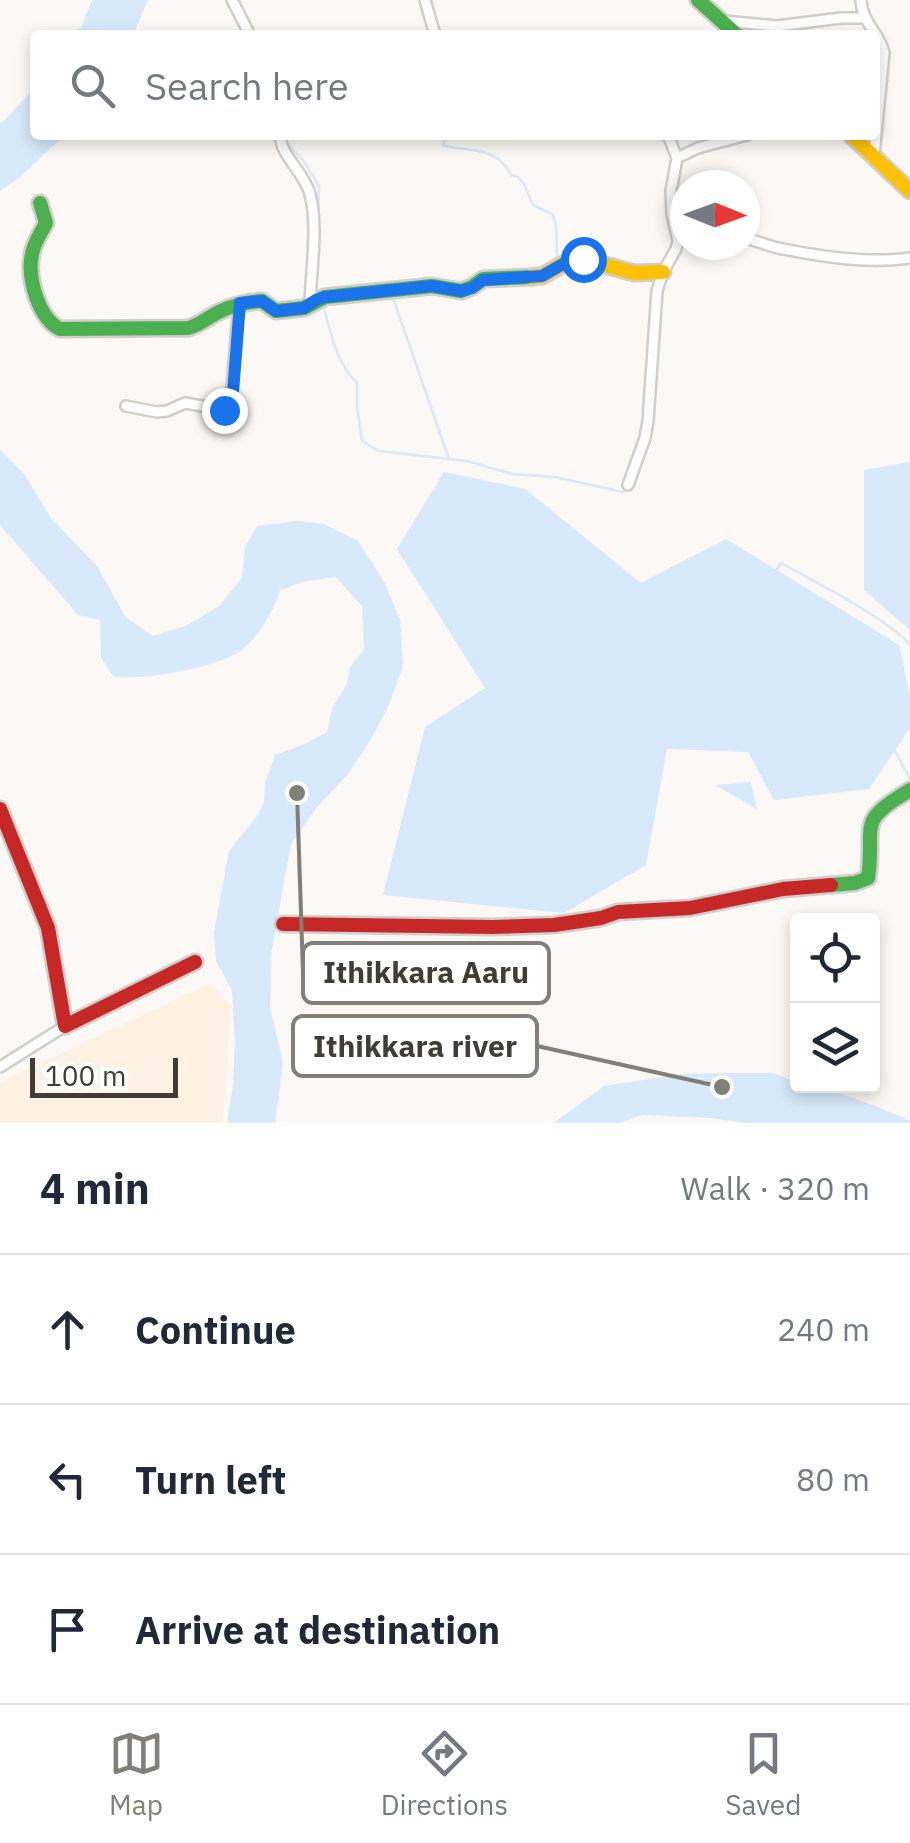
<!DOCTYPE html>
<html lang="en">
<head>
<meta charset="utf-8">
<style>
  :root { --surface:#fff; --page:#f2f2f3; --text:#1f2937; --muted:#747a83; --line:#e0e1e3; --accent:#827e78 }
  body { margin:0; font-family:"IBM Plex Sans",sans-serif; background:var(--page); color:var(--text) }
  .controls { position:absolute; right:30px; bottom:30px; display:grid; overflow:hidden; border-radius:10px; box-shadow:0 5px 15px #0003 }
  .controls button { width:90px; height:90px; display:grid; place-items:center; padding:0; border:0; border-bottom:2px solid var(--line); background:var(--surface); color:var(--text); font:50px sans-serif }
  .compass { position:absolute; left:670px; top:170px; width:90px; height:90px; border-radius:50%; background:var(--surface); box-shadow:0 5px 15px #0003; rotate:91deg }
  .scale { position:absolute; left:30px; bottom:25px; width:148px; box-sizing:border-box; padding-left:10px; border:5px solid #413c35; border-top:0; font-size:28px; line-height:35px; white-space:nowrap; color:#413c35; -webkit-text-stroke:8px #fff; paint-order:stroke }
  .stop { position:absolute; width:30px; height:30px; margin:-22px; border:8px solid #1a73e8; border-radius:50%; background:#fff }
  .stop.end { background:#1a73e8; border-color:#fff; box-shadow:0 2px 10px #0008 }
  .list { margin:0; padding:0; list-style:none }
  h2 { display:flex; justify-content:space-between; align-items:center; height:130px; margin:0; padding:0 40px; font-size:42px }
  h2 small { font-size:32px; font-weight:400; color:var(--muted) }
  .list li { display:grid; grid-template-columns:65px 1fr auto; gap:30px; align-items:center; box-sizing:border-box; height:150px; padding:0 40px; border-top:2px solid var(--line) }
  .list b { display:block; font-size:38px; white-space:nowrap }
  .list em { font-size:32px; font-style:normal; color:var(--muted) }
  .icon { flex:none; width:55px; height:55px; fill:none; stroke:currentColor; stroke-width:2; stroke-linecap:round; stroke-linejoin:round }
  .map { position:relative; flex:none; width:910px; height:1123px; overflow:hidden }
  .search { position:absolute; background:var(--surface); box-shadow:0 5px 15px #0003; left:30px; right:30px; top:30px; height:110px; display:flex; align-items:center; gap:25px; box-sizing:border-box; padding:0 35px; border-radius:10px; color:var(--muted); font-size:38px }
  .sheet { height:580px; background:var(--surface) }
  nav { display:flex; justify-content:space-around; align-items:center; box-sizing:border-box; height:140px; border-top:2px solid var(--line); background:var(--surface); font-size:28px; color:var(--muted) }
  nav a { display:grid; justify-items:center; gap:5px }
  nav .on { color:var(--accent) }
  .map>svg:first-child { display:block }
  .built { fill:#fdf2e4 }
  .water { fill:#d7e9fa }
  .lines { fill:none; stroke-linecap:round; stroke-linejoin:round }
  .stream { stroke:#d7e9fa; stroke-width:2.5 }
  .street-casing { stroke:#d2ceca; stroke-width:14 }
  .fast-casing { stroke:#d2ceca; stroke-width:19 }
  .slow-casing { stroke:#d2ceca; stroke-width:19 }
  .jam-casing { stroke:#d2ceca; stroke-width:19 }
  .street { stroke:#fefefe; stroke-width:9 }
  .fast { stroke:#4caf50; stroke-width:14 }
  .slow { stroke:#ffc107; stroke-width:14 }
  .jam { stroke:#c62828; stroke-width:14 }
  .route { stroke:#1a73e8; stroke-width:12 }
  .leader { fill:none; stroke:#827e78; stroke-width:4 }
  .callout-dot { fill:#827e78; stroke:#fff; stroke-width:4 }
  .callout { fill:#fff; stroke:#827e78; stroke-width:4 }
  .callout-label { font-size:30px; text-anchor:middle; font-weight:bold; fill:#413c35 }
</style>
</head>
<body>
<div class="map">
<svg width="910" height="1123" viewBox="0 0 910 1123">
  <rect width="100%" height="100%" fill="#fbf8f5"/>
  <path class="built" d="M211 983 231 1007 223 1123H0V1082Z"/>
  <path class="water" d="M92 0H148L133 35H57L81 28Z
    M35 87V135H65L21 176 0 191V123L6 119Z
    M0 449 24 474 51 518 97 566 125 616 152 636 186 626 219 606 242 578 245 547 257 526 298 521 324 524 358 541 383 580 400 619 403 666 389 705 371 739 348 774 317 807 291 844 271 954 270 1007 283 1063 275 1123H227L233 1086 235 1042 232 990 216 961 214 932 229 851 257 816 264 803 265 783 275 755 305 744 327 732 332 709 347 684 350 667 364 650 362 606 336 577 306 581 280 590C275 609 258 636 243 649 220 668 143 680 114 677L101 658 100 620 78 615 0 525Z
    M910 462V630L864 590V470Z
    M444 472 525 489 641 583 726 539 899 645 910 696V728L869 789 774 800 748 752 667 749 646 865 564 913 383 895 425 727 485 688 397 549Z
    M751 782 757 809 715 785Z
    M726 1073H772L797 1082 798 1086C830 1086 879 1108 910 1120V1123H745L711 1118 642 1115 619 1123H554L604 1086 682 1074Z"/>
  <g class="lines">
    <path class="stream" d="M239 0 252 30
      M446 135 443 145C473 154 494 144 511 175L518 177 524 184 533 205 552 214 556 225 557 258
      M285 141 303 160 319 186 318 231
      M368 299 393 298 449 459
      M323 304C330 331 336 363 357 383V407L362 441 379 451 467 461 512 474 555 477 623 492
      M775 572 781 563C820 585 880 614 910 644
      M894 749 910 779"/>
    <g class="street-casing">
      <path id="street" d="M232 0 250 35
        M425 0 435 35
        M861 0C862 24 880 32 884 53L874 155
        M724 21 777 26 841 18H864
        M280 135C281 156 302 170 309 191 319 222 311 270 310 303
        M668 135 677 158
        M745 238C758 241 770 247 783 249 823 257 869 264 910 258
        M126 406 157 412 167 411 185 403 224 410 230 408 239 303
        M628 485 645 438 648 421 657 291 663 272 676 249 678 241 672 214 671 191 677 158 698 148 747 135
        M0 1067 65 1026"/>
    </g>
    <g class="fast-casing">
      <path id="fast" d="M698 0 737 35
        M40 203 46 223C41 233 34 242 32 254 27 277 38 318 60 329L188 328C200 325 208 317 219 312 233 305 247 302 262 301L276 311 304 308 325 297 432 286 461 291 472 287 483 279 531 277
        M831 885 855 883 868 878C876 824 854 823 910 790"/>
    </g>
    <g class="slow-casing">
      <path id="slow" d="M851 135 910 191
        M531 277 542 276 563 264 583 259 634 273 663 272"/>
    </g>
    <g class="jam-casing">
      <path id="jam" d="M0 809 48 928 65 1026 195 962
        M283 924 493 927 554 925 601 918 618 912 690 908 783 889 831 885"/>
    </g>
    <use href="#street" class="street"/>
    <use href="#fast" class="fast"/>
    <use href="#slow" class="slow"/>
    <use href="#jam" class="jam"/>
  </g>
  <g class="lines">
    <path class="route" d="M224 410 232 405 240 303 262 301 276 311 304 308 316 300 325 297 432 286 461 291 472 288 483 280 542 276 563 264 583 259"/>
  </g>
  <path class="leader" d="M297 793L303 973M722 1087L537 1046"/>
  <g class="callout-dot">
    <circle cx="297" cy="793" r="10"/>
    <circle cx="722" cy="1087" r="10"/>
  </g>
  <g class="callout">
    <rect x="303" y="943" width="246" height="60" rx="10"/>
    <rect x="293" y="1016" width="244" height="60" rx="10"/>
  </g>
  <g class="callout-label">
    <text x="426" y="983">Ithikkara Aaru</text>
    <text x="415" y="1057">Ithikkara river</text>
  </g>
</svg>
<div class="controls">
<button><svg class="icon" aria-label="locate" viewBox="0 0 24 24"><circle cx="12" cy="12" r="6"/><path d="M12 2v4M12 18v4M2 12h4M18 12h4"/></svg></button>
<button><svg class="icon" aria-label="layers" viewBox="0 0 24 24"><path d="M12 4l9 5-9 5-9-5zM3 14l9 5 9-5"/></svg></button>
</div>
<svg class="compass" viewBox="-18 -18 36 36"><path d="M0-13l5 13h-10z" fill="#e53935"/><path d="M0 13l5-13h-10z" fill="#747a83"/></svg>
<div class="scale">100 m</div>
<div class="stop" style="left:583px;top:259px"></div>
<div class="stop end" style="left:224px;top:410px"></div>
<div class="search"><svg class="icon" aria-label="search" viewBox="0 0 24 24"><circle cx="10" cy="10" r="6"/><path d="M15 15l6 6"/></svg>Search here</div>
</div>
<section class="sheet">
<h2>4 min<small>Walk · 320 m</small></h2>
<ul class="list">
<li><svg class="icon" aria-label="ahead" viewBox="0 0 24 24"><path d="M12 20V5M6 11l6-6 6 6"/></svg><div><b>Continue</b></div><em>240 m</em></li>
<li><svg class="icon" aria-label="left" viewBox="0 0 24 24"><path d="M17 20v-9H6M10 6l-5 5 5 5"/></svg><div><b>Turn left</b></div><em>80 m</em></li>
<li><svg class="icon" aria-label="arrive" viewBox="0 0 24 24"><path d="M6 21V4h12l-3 4 3 4H6"/></svg><div><b>Arrive at destination</b></div></li>
</ul>
</section>
<nav>
<a class="on"><svg class="icon" aria-label="map" viewBox="0 0 24 24"><path d="M3 6l6-2 6 2 6-2v14l-6 2-6-2-6 2zM9 4v14M15 6v14"/></svg>Map</a>
<a><svg class="icon" aria-label="directions" viewBox="0 0 24 24"><path d="M12 3l9 9-9 9-9-9zM9 14v-3h6M13 9l2 2-2 2"/></svg>Directions</a>
<a><svg class="icon" aria-label="saved" viewBox="0 0 24 24"><path d="M7 4h10v16l-5-4-5 4z"/></svg>Saved</a>
</nav>
</body>
</html>
